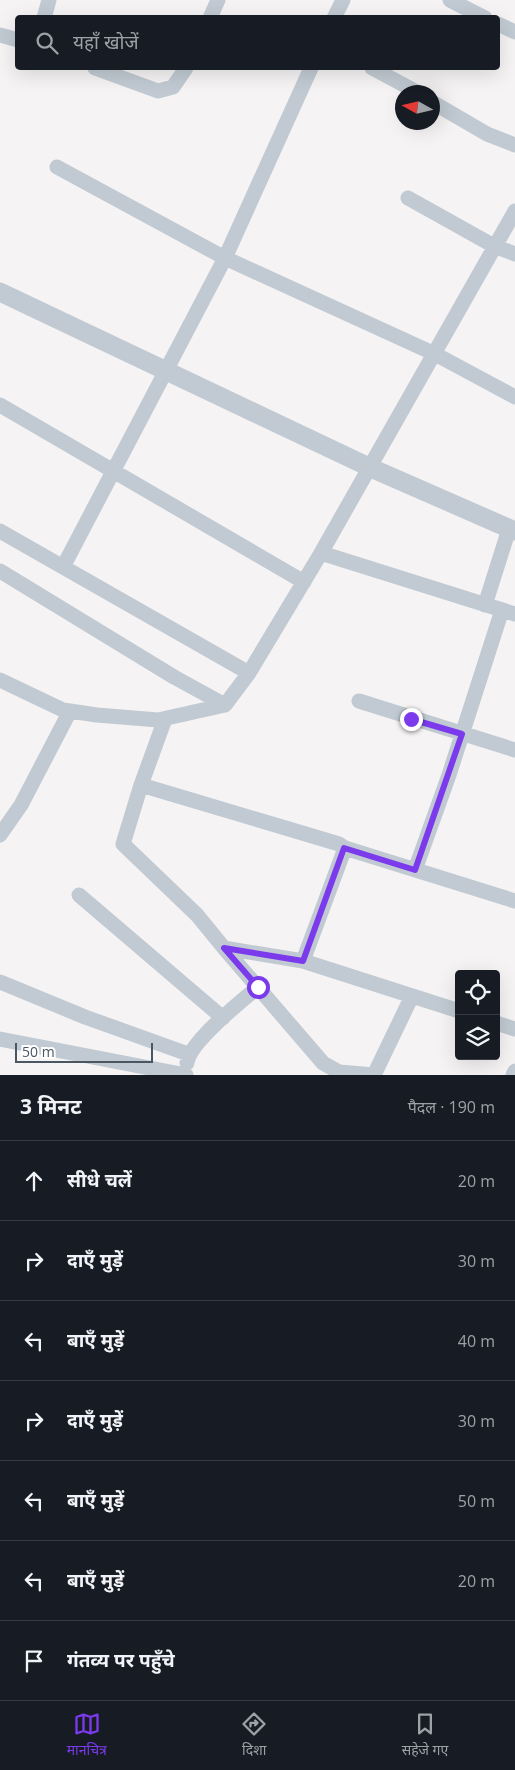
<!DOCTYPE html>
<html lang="hi">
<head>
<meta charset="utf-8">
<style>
  :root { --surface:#171b24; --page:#242831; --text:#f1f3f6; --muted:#9ea1a6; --line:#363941; --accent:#7c3aed }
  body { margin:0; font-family:"Open Sans","Noto Sans Devanagari",sans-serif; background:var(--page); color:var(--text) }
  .controls { position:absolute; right:15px; bottom:15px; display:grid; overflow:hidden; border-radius:5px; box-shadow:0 5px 20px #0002 }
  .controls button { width:45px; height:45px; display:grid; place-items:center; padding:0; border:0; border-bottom:1px solid var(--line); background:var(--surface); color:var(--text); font:25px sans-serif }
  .compass { position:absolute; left:395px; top:85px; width:45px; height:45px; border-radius:50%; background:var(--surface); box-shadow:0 5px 20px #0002; rotate:278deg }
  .scale { position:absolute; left:15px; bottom:12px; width:138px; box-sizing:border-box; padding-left:5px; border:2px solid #4a5661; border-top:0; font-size:14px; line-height:18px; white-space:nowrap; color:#4a5661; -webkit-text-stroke:4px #fff; paint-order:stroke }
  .stop { position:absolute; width:15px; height:15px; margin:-11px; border:4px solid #7c3aed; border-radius:50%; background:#fff }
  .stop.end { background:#7c3aed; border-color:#fff; box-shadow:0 1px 5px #0008 }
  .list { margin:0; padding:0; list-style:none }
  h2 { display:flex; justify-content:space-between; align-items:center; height:65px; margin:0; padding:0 20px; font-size:21px }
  h2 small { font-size:16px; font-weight:400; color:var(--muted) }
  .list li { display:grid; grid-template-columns:32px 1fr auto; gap:15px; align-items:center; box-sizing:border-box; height:80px; padding:0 20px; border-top:1px solid var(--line) }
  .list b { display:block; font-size:19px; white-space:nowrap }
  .list em { font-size:16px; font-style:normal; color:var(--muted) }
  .icon { flex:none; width:28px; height:28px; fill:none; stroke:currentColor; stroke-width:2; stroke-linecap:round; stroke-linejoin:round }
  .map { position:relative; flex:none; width:515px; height:1075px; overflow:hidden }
  .search { position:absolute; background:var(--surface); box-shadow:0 5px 20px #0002; left:15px; right:15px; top:15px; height:55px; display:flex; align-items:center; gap:12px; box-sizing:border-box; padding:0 18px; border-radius:5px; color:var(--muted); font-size:19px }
  .sheet { height:625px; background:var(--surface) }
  nav { display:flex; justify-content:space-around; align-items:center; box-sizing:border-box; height:70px; border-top:1px solid var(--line); background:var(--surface); font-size:14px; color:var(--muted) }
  nav a { display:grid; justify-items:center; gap:2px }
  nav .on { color:var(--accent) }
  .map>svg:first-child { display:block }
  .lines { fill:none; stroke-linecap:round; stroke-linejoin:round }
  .minor { stroke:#c1cad2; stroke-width:15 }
  .tertiary { stroke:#c1cad2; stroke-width:19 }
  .route { stroke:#7c3aed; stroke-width:6 }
</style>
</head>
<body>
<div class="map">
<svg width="515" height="1075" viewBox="0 0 515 1075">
  <rect width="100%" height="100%" fill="#f5f3f3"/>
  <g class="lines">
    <path class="minor" d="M450 0 485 18
      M44 18 49 0
      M210 18 218 0
      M334 18 343 0
      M498 24 515 32
      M0 35 18 40
      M95 68 158 91 173 87 186 68
      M372 68 417 92
      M432 102 487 134 515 145
      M57 167 225 258 435 354 515 397
      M408 198 494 246 515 254
      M0 405 304 582
      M0 531 249 673
      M321 553 515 614
      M63 567 225 258 311 68
      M0 571 174 677 225 705
      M485 605 509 529
      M0 680 63 710 97 715 158 720 225 705 249 673 321 553 515 211
      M359 701 515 750
      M165 719 141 785 339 844 345 848
      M141 785 123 844 197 915 224 948 303 961
      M0 835 21 805 70 711
      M415 870 449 775 502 610
      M79 895 223 1018
      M224 948 323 1063 339 1072 374 1075 412 996
      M0 982 85 1017 188 1054
      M459 1011 303 961 345 848 515 901
      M496 1023 515 1029
      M0 1039 186 1075
      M187 1063C189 1043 240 1002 258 987
      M513 1075 515 1071"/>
    <path class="tertiary" d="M0 292 371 468 515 531"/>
  </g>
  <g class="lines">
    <path class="route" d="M258 987 224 948 303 961 344 848 415 870 462 734 411 719"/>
  </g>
</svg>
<div class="controls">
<button><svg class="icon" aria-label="locate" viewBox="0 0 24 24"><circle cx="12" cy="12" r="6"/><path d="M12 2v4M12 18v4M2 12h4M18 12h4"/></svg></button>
<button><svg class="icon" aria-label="layers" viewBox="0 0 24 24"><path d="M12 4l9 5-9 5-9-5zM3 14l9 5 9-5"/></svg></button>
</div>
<svg class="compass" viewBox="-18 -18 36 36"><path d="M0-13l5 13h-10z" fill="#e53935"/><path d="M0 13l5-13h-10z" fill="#9ea1a6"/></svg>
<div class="scale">50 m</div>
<div class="stop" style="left:258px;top:987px"></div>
<div class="stop end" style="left:411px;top:719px"></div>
<div class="search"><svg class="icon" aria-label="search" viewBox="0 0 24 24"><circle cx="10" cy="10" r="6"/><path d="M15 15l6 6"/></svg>यहाँ खोजें</div>
</div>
<section class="sheet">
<h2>3 मिनट<small>पैदल · 190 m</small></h2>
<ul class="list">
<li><svg class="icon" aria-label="ahead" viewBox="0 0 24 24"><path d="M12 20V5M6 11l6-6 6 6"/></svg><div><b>सीधे चलें</b></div><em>20 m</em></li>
<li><svg class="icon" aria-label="right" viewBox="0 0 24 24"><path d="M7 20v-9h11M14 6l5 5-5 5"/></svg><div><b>दाएँ मुड़ें</b></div><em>30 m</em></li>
<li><svg class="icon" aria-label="left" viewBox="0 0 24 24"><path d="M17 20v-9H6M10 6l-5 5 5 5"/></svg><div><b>बाएँ मुड़ें</b></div><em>40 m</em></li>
<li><svg class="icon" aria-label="right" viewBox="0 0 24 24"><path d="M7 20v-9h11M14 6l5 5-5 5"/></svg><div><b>दाएँ मुड़ें</b></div><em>30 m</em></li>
<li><svg class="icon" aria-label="left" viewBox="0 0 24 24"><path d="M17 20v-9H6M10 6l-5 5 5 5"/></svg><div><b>बाएँ मुड़ें</b></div><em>50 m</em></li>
<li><svg class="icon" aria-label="left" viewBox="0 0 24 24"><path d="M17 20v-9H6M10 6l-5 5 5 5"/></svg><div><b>बाएँ मुड़ें</b></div><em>20 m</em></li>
<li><svg class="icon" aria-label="arrive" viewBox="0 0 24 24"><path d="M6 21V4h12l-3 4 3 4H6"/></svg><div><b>गंतव्य पर पहुँचे</b></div></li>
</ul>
</section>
<nav>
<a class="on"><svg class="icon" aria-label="map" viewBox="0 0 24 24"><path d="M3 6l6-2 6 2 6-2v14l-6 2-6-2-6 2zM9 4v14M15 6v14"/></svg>मानचित्र</a>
<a><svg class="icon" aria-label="directions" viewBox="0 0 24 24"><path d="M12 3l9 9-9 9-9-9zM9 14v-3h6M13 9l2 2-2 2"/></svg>दिशा</a>
<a><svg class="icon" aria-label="saved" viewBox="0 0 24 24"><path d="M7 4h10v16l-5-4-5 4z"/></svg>सहेजे गए</a>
</nav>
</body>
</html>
